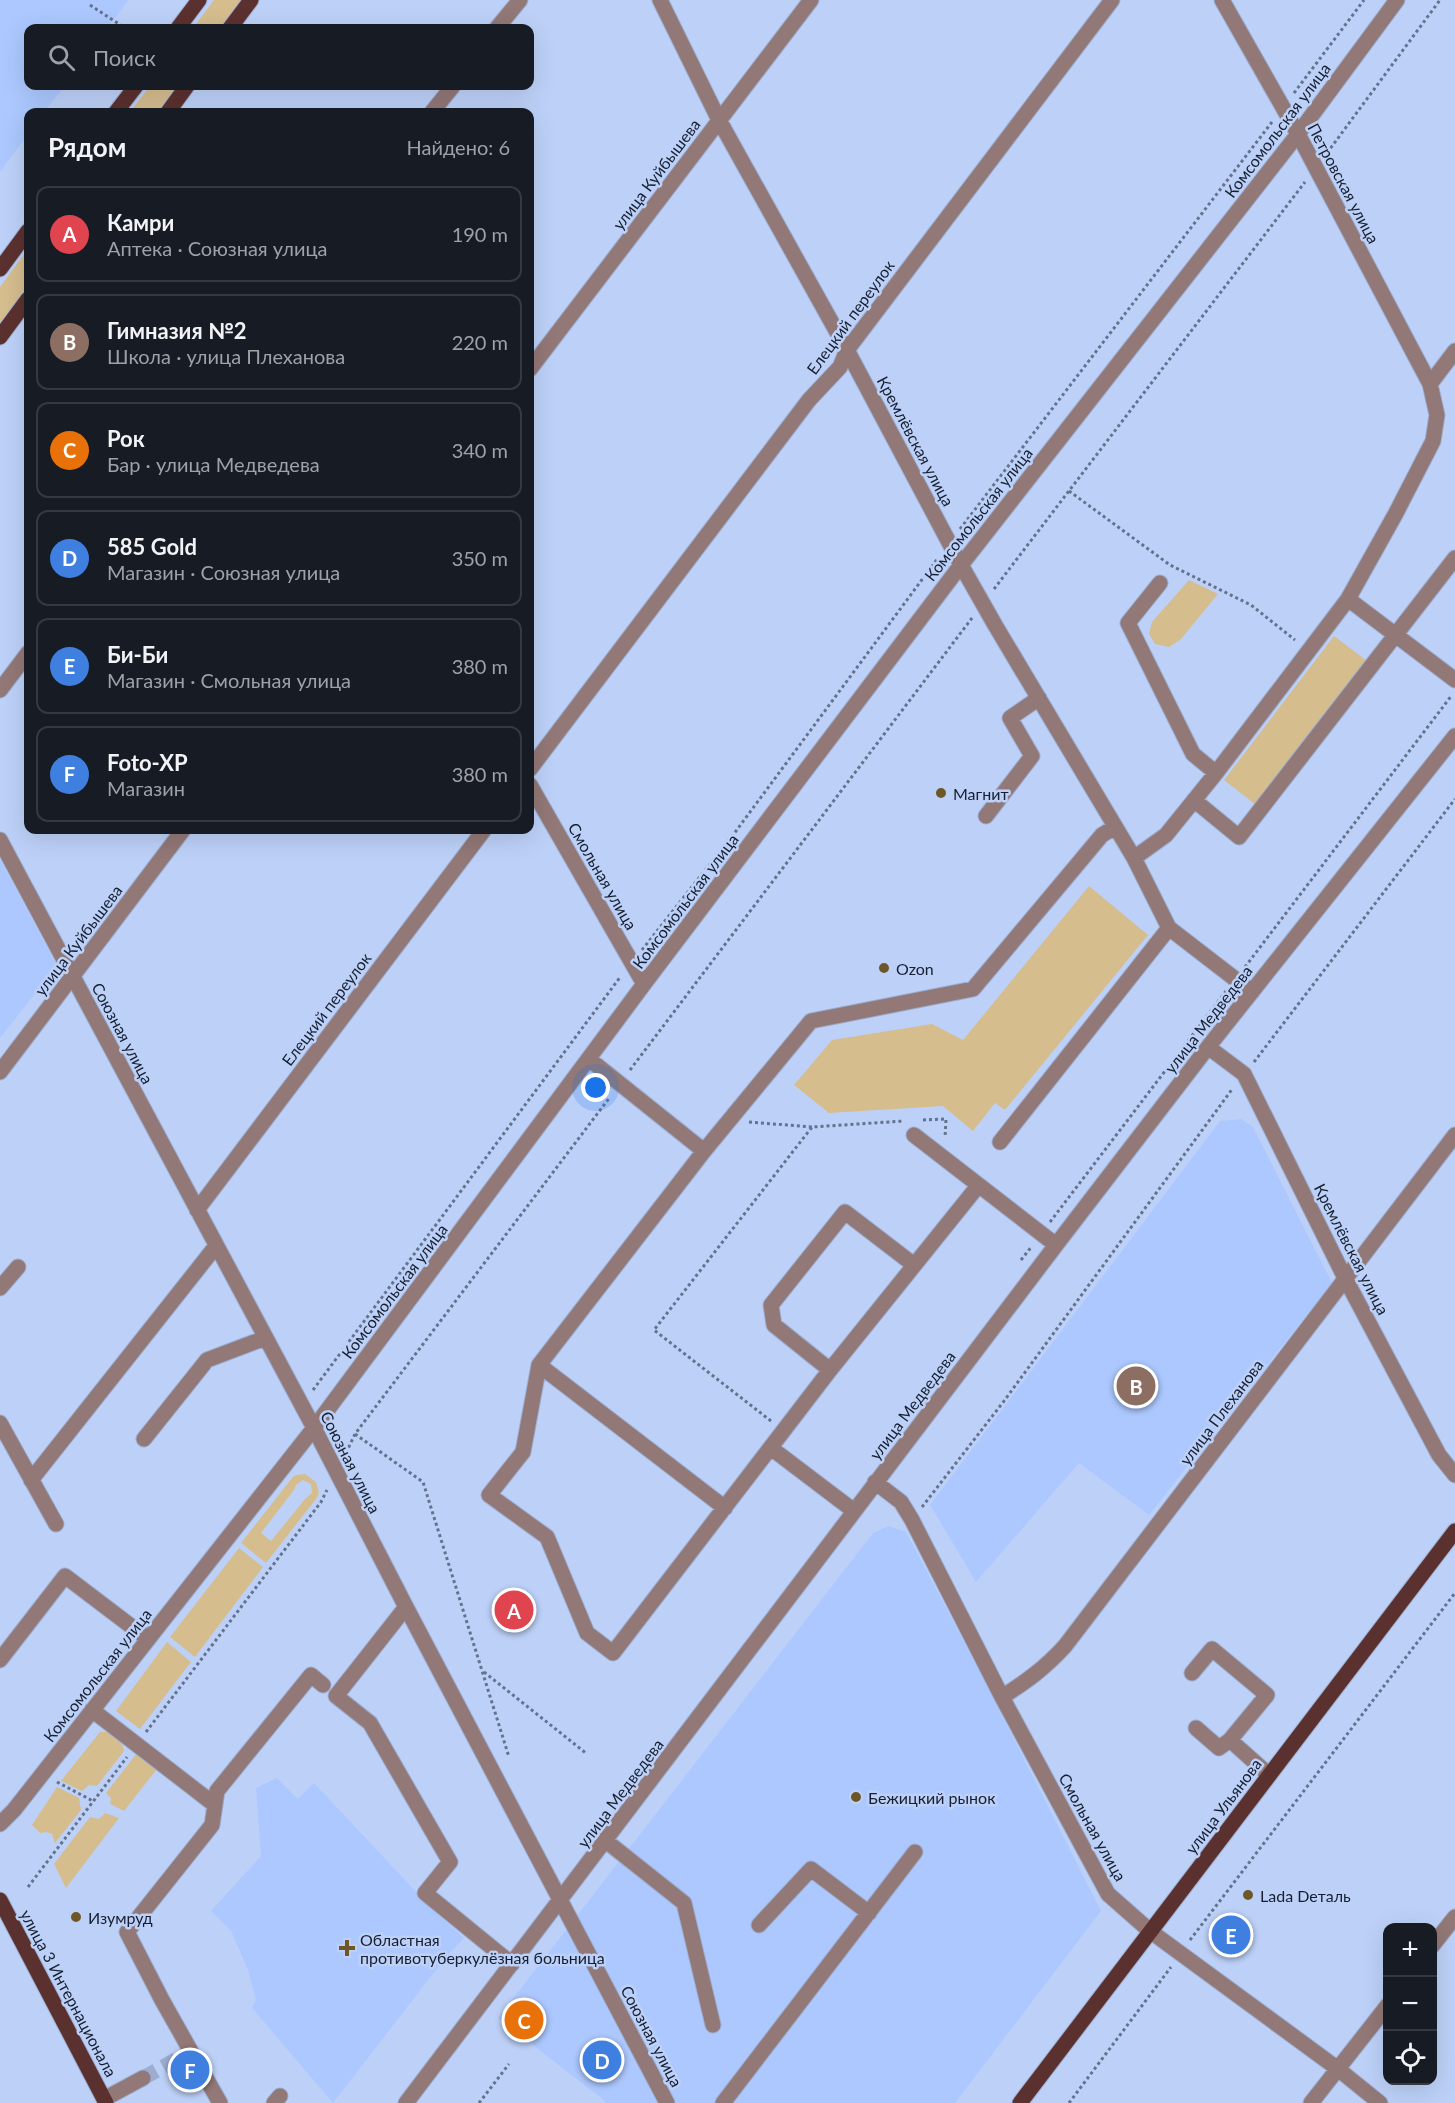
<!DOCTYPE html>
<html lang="ru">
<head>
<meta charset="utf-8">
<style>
  :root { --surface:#171b24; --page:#20242c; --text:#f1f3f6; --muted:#9ea1a6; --line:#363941; --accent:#b45309 }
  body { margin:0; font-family:Lato,sans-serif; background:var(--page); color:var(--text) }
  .controls { position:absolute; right:18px; bottom:18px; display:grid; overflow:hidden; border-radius:12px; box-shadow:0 6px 24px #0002 }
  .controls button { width:54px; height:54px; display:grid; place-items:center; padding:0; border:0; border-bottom:2px solid var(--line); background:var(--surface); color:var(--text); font:30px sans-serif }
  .you { position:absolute; left:596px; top:1088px; width:21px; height:21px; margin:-15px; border:4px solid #fff; border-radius:50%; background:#1a73e8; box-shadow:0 0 0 9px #1a73e833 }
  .badge { display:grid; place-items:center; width:39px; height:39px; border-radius:50%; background:var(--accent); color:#fff; font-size:20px; font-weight:700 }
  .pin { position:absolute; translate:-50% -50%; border:3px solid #fff; box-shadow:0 2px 6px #0006 }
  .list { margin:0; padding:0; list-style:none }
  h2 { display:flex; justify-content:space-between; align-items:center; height:78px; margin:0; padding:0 24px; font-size:26px }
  h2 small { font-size:20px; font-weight:400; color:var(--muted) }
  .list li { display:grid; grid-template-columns:39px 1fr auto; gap:18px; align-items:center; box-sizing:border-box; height:96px; margin:0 12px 12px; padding:0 12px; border:2px solid var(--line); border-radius:12px }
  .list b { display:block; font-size:22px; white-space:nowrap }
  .list p { margin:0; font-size:20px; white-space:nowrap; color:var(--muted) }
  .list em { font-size:20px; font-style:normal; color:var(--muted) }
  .icon { flex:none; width:33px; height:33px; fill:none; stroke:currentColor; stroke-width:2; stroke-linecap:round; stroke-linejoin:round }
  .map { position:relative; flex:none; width:1455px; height:2103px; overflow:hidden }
  .search { position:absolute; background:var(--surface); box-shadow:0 6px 24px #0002; left:24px; top:24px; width:510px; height:66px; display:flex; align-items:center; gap:15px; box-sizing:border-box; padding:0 21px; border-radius:12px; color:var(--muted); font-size:22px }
  .panel { position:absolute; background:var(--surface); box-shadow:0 6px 24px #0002; left:24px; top:108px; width:510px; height:726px; border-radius:12px }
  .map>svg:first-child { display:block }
  .built { fill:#acc8fe }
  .green { fill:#d5bd8e; fill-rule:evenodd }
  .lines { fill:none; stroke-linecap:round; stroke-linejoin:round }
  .minor-tunnel { stroke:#9cadd0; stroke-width:15; stroke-dasharray:15 8; stroke-linecap:butt }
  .minor-casing { stroke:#9cadd0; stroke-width:17 }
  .major-casing { stroke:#9cadd0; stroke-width:17 }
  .path { stroke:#64728e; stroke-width:3; stroke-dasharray:3 3; stroke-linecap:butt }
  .minor { stroke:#927876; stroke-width:15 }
  .major { stroke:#5b312f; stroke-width:15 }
  .poi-dot { fill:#6e5727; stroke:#bdd1f8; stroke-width:2 }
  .labels { text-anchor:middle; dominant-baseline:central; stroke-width:5; stroke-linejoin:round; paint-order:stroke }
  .street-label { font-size:16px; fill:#161f31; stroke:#bdd1f8 }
  .poi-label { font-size:16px; fill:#161f31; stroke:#bdd1f8; text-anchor:start }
</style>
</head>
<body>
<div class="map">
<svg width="1455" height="2103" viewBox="0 0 1455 2103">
  <rect width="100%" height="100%" fill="#bdd1f8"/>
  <path class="built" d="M0 0H129L107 28H28V86H65L44 112H28V134L0 172Z
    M0 859 57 966 0 1038Z
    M1241 1119 1253 1127 1333 1285 1312 1308 1149 1515 1079 1463 976 1582 930 1505 1220 1121Z
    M889 1526 906 1532 985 1682 1101 1911 955 2103H605V2101L498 2018 873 1533Z
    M277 1778 298 1799 314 1783 434 1911 464 1938 446 1957 333 2103 252 2008 256 2000 248 1970 231 1931 211 1911 261 1856 256 1788Z"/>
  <path class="green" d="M214 0H241L220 28H193Z
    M150 86H177L157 112H130Z
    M28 249V285L0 323V287Z
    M1189 580 1218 594 1181 639 1169 647 1155 644 1149 634 1152 622Z
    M1334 636 1367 661 1256 805 1224 780Z
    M1089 886 1148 935 1005 1110 995 1103 973 1131 943 1106 829 1113 794 1085 832 1040 932 1024 963 1040Z
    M305 1474 316 1482 319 1493 316 1499 266 1563 241 1543 292 1478 296 1475ZM303 1480 311 1484 312 1493 305 1499 271 1541 261 1533 294 1490 296 1485Z
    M239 1548 263 1567 195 1657 170 1637Z
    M167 1642 191 1662 140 1729 116 1711Z
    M100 1732C112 1730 122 1739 124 1751L97 1786 89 1785 82 1791 61 1781Z
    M137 1753 157 1769 124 1811 110 1804 111 1798 106 1793Z
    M57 1787 79 1798 81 1810 55 1843 52 1834 46 1832 40 1833 32 1825Z
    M105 1813 119 1818 66 1888 54 1864 90 1817 99 1819Z"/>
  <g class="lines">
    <path class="minor-tunnel" d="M143 2078 179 2058"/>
    <g class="minor-casing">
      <path id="minor" d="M660 0 719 120 847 350 961 565 995 625 1134 858 1169 928 1252 992
        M497 28 520 0
        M432 112 453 86
        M530 369 811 0
        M1430 384 1455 351
        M1160 583 1128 623 1193 754 1216 773
        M1348 599 1455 680
        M0 690 28 653
        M530 769 809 400 840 367 847 350 1112 0
        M530 785 644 984
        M1194 800 1239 837 1455 558
        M986 816 1032 756 1010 718 1039 698
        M0 840 314 1428 406 1607 667 2103
        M1134 858 1166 835 1216 773 1348 599 1396 513 1433 441 1437 415 1430 384 1298 134 1222 0
        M1208 1047 1244 1074 1345 1278 1439 1455 1455 1475
        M589 1059 704 1151 539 1365 725 1508
        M0 1072 183 830
        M914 1135 1056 1245
        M1000 1142 1169 928
        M704 1151 811 1021 973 989 1102 835 1115 827
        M197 1210 484 830
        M0 1288 18 1267
        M539 1365 523 1452 489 1495 547 1537 587 1633 613 1653 830 1370 978 1186
        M830 1370 774 1325 771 1305 845 1212 914 1265
        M0 1423 56 1524
        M144 1439 207 1360 265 1338
        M771 1448 854 1511
        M31 1480 216 1246
        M875 1482 901 1502 912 1520 1002 1697 1108 1894 1150 1931 1338 2069 1380 2103
        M406 1607 336 1696 370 1723 450 1862 425 1893 512 1964
        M0 1660 65 1576 148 1639
        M1192 1673 1212 1649 1267 1695 1230 1740 1269 1775
        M1002 1697C1027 1681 1045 1668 1065 1646L1455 1135
        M92 1710 215 1805
        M1196 1728 1219 1748 1230 1740
        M0 1824 14 1810 314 1428 644 984 961 565 1298 134 1397 0
        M606 1841 684 1903 713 2025
        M759 1925 811 1869 869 1913
        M1432 1946 1455 1917
        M104 2099 143 2078
        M220 2103 162 2000 127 1932 212 1825 217 1791 311 1675 323 1685
        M274 2103 280 2096
        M406 2103 1056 1245 1208 1047 1455 736
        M723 2103 915 1852
        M1311 2103 1388 2005"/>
    </g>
    <g class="major-casing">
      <path id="major" d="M178 28 199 0
        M230 28 251 0
        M116 112 136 86
        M168 112 187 86
        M0 269 28 231
        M0 337 28 299
        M0 1900 106 2103
        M1020 2103 1455 1531"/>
    </g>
    <path class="path" d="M90 5 125 28
      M1294 93 1364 0
      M1327 153 1440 0
      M1069 491 1170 565 1251 605 1295 640
      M960 529 1272 122
      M994 589 1305 182
      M642 950 736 831 938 558
      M1245 967 1452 695
      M1254 1062 1455 799
      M630 1070 972 618
      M923 1120 946 1119 945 1137
      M749 1122 812 1127
      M1050 1222 1226 991
      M1021 1260 1032 1246
      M313 1390 621 976
      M771 1421 654 1330 812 1127 904 1121
      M355 1434 423 1482 509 1757
      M346 1453 355 1434 610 1097
      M922 1507 1004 1401 1233 1088
      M484 1672 587 1754
      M146 1732 321 1502 327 1490
      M57 1782 93 1801
      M28 1887 127 1757
      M1190 1940 1455 1593
      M479 2103 509 2064
      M1069 2103 1171 1967"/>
    <use href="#minor" class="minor"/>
    <use href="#major" class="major"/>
  </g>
  <g class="poi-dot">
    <circle cx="941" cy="793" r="6"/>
    <circle cx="884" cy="968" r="6"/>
    <circle cx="856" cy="1797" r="6"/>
    <circle cx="1248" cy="1895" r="6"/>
    <circle cx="76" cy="1917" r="6"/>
    <path d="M344 1939h6v6h6v6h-6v6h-6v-6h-6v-6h6z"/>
  </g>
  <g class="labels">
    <g class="street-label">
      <text transform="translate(1277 130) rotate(-53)">Комсомольская улица</text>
      <text transform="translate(656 174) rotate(-53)">улица Куйбышева</text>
      <text transform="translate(1344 183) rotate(62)">Петровская улица</text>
      <text transform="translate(850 317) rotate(-54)">Елецкий переулок</text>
      <text transform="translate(916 441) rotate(62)">Кремлёвская улица</text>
      <text transform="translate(978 514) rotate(-52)">Комсомольская улица</text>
      <text transform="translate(603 876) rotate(60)">Смольная улица</text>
      <text transform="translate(685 901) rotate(-53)">Комсомольская улица</text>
      <text transform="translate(78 940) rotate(-53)">улица Куйбышева</text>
      <text transform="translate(326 1009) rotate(-53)">Елецкий переулок</text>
      <text transform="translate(1208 1019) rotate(-52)">улица Медведева</text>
      <text transform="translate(123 1033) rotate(62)">Союзная улица</text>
      <text transform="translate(1352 1249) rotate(63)">Кремлёвская улица</text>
      <text transform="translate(394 1291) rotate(-53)">Комсомольская улица</text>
      <text transform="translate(912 1405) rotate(-53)">улица Медведева</text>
      <text transform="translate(1221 1412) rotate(-53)">улица Плеханова</text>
      <text transform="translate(351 1462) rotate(63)">Союзная улица</text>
      <text transform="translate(97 1675) rotate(-52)">Комсомольская улица</text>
      <text transform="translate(620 1793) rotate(-53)">улица Медведева</text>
      <text transform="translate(1223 1806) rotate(-53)">улица Ульянова</text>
      <text transform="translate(1093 1827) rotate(61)">Смольная улица</text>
      <text transform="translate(69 1993) rotate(62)">улица 3 Интернационала</text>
      <text transform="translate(652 2036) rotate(62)">Союзная улица</text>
    </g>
    <g class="poi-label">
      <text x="953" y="793">Магнит</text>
      <text x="896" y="968">Ozon</text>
      <text x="868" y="1797">Бежицкий рынок</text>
      <text x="1260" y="1895">Lada Dеталь</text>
      <text x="88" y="1917">Изумруд</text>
      <text x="360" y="1939">Областная<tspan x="360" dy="18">противотуберкулёзная больница</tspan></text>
    </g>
  </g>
</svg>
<div class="controls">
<button>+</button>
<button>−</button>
<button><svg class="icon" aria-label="locate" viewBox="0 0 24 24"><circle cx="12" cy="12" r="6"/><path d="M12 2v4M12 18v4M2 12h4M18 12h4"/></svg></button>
</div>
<div class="you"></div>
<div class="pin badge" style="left:514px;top:1610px;background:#e0444e">A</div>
<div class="pin badge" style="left:1136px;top:1386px;background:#8d6e63">B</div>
<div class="pin badge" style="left:524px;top:2020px;background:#e8710a">C</div>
<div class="pin badge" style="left:602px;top:2060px;background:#3f7fe0">D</div>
<div class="pin badge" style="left:1231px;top:1935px;background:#3f7fe0">E</div>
<div class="pin badge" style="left:190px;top:2070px;background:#3f7fe0">F</div>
<div class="search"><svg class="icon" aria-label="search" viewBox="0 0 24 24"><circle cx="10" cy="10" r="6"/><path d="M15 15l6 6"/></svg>Поиск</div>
<section class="panel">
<h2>Рядом<small>Найдено: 6</small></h2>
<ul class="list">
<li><span class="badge" style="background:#e0444e">A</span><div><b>Камри</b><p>Аптека · Союзная улица</p></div><em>190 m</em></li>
<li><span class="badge" style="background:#8d6e63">B</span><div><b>Гимназия №2</b><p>Школа · улица Плеханова</p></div><em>220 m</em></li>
<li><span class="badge" style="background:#e8710a">C</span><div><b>Рок</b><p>Бар · улица Медведева</p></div><em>340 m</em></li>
<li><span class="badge" style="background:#3f7fe0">D</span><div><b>585 Gold</b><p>Магазин · Союзная улица</p></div><em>350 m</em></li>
<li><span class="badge" style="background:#3f7fe0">E</span><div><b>Би-Би</b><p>Магазин · Смольная улица</p></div><em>380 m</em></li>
<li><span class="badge" style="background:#3f7fe0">F</span><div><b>Foto-XP</b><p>Магазин</p></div><em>380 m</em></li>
</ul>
</section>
</div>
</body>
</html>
